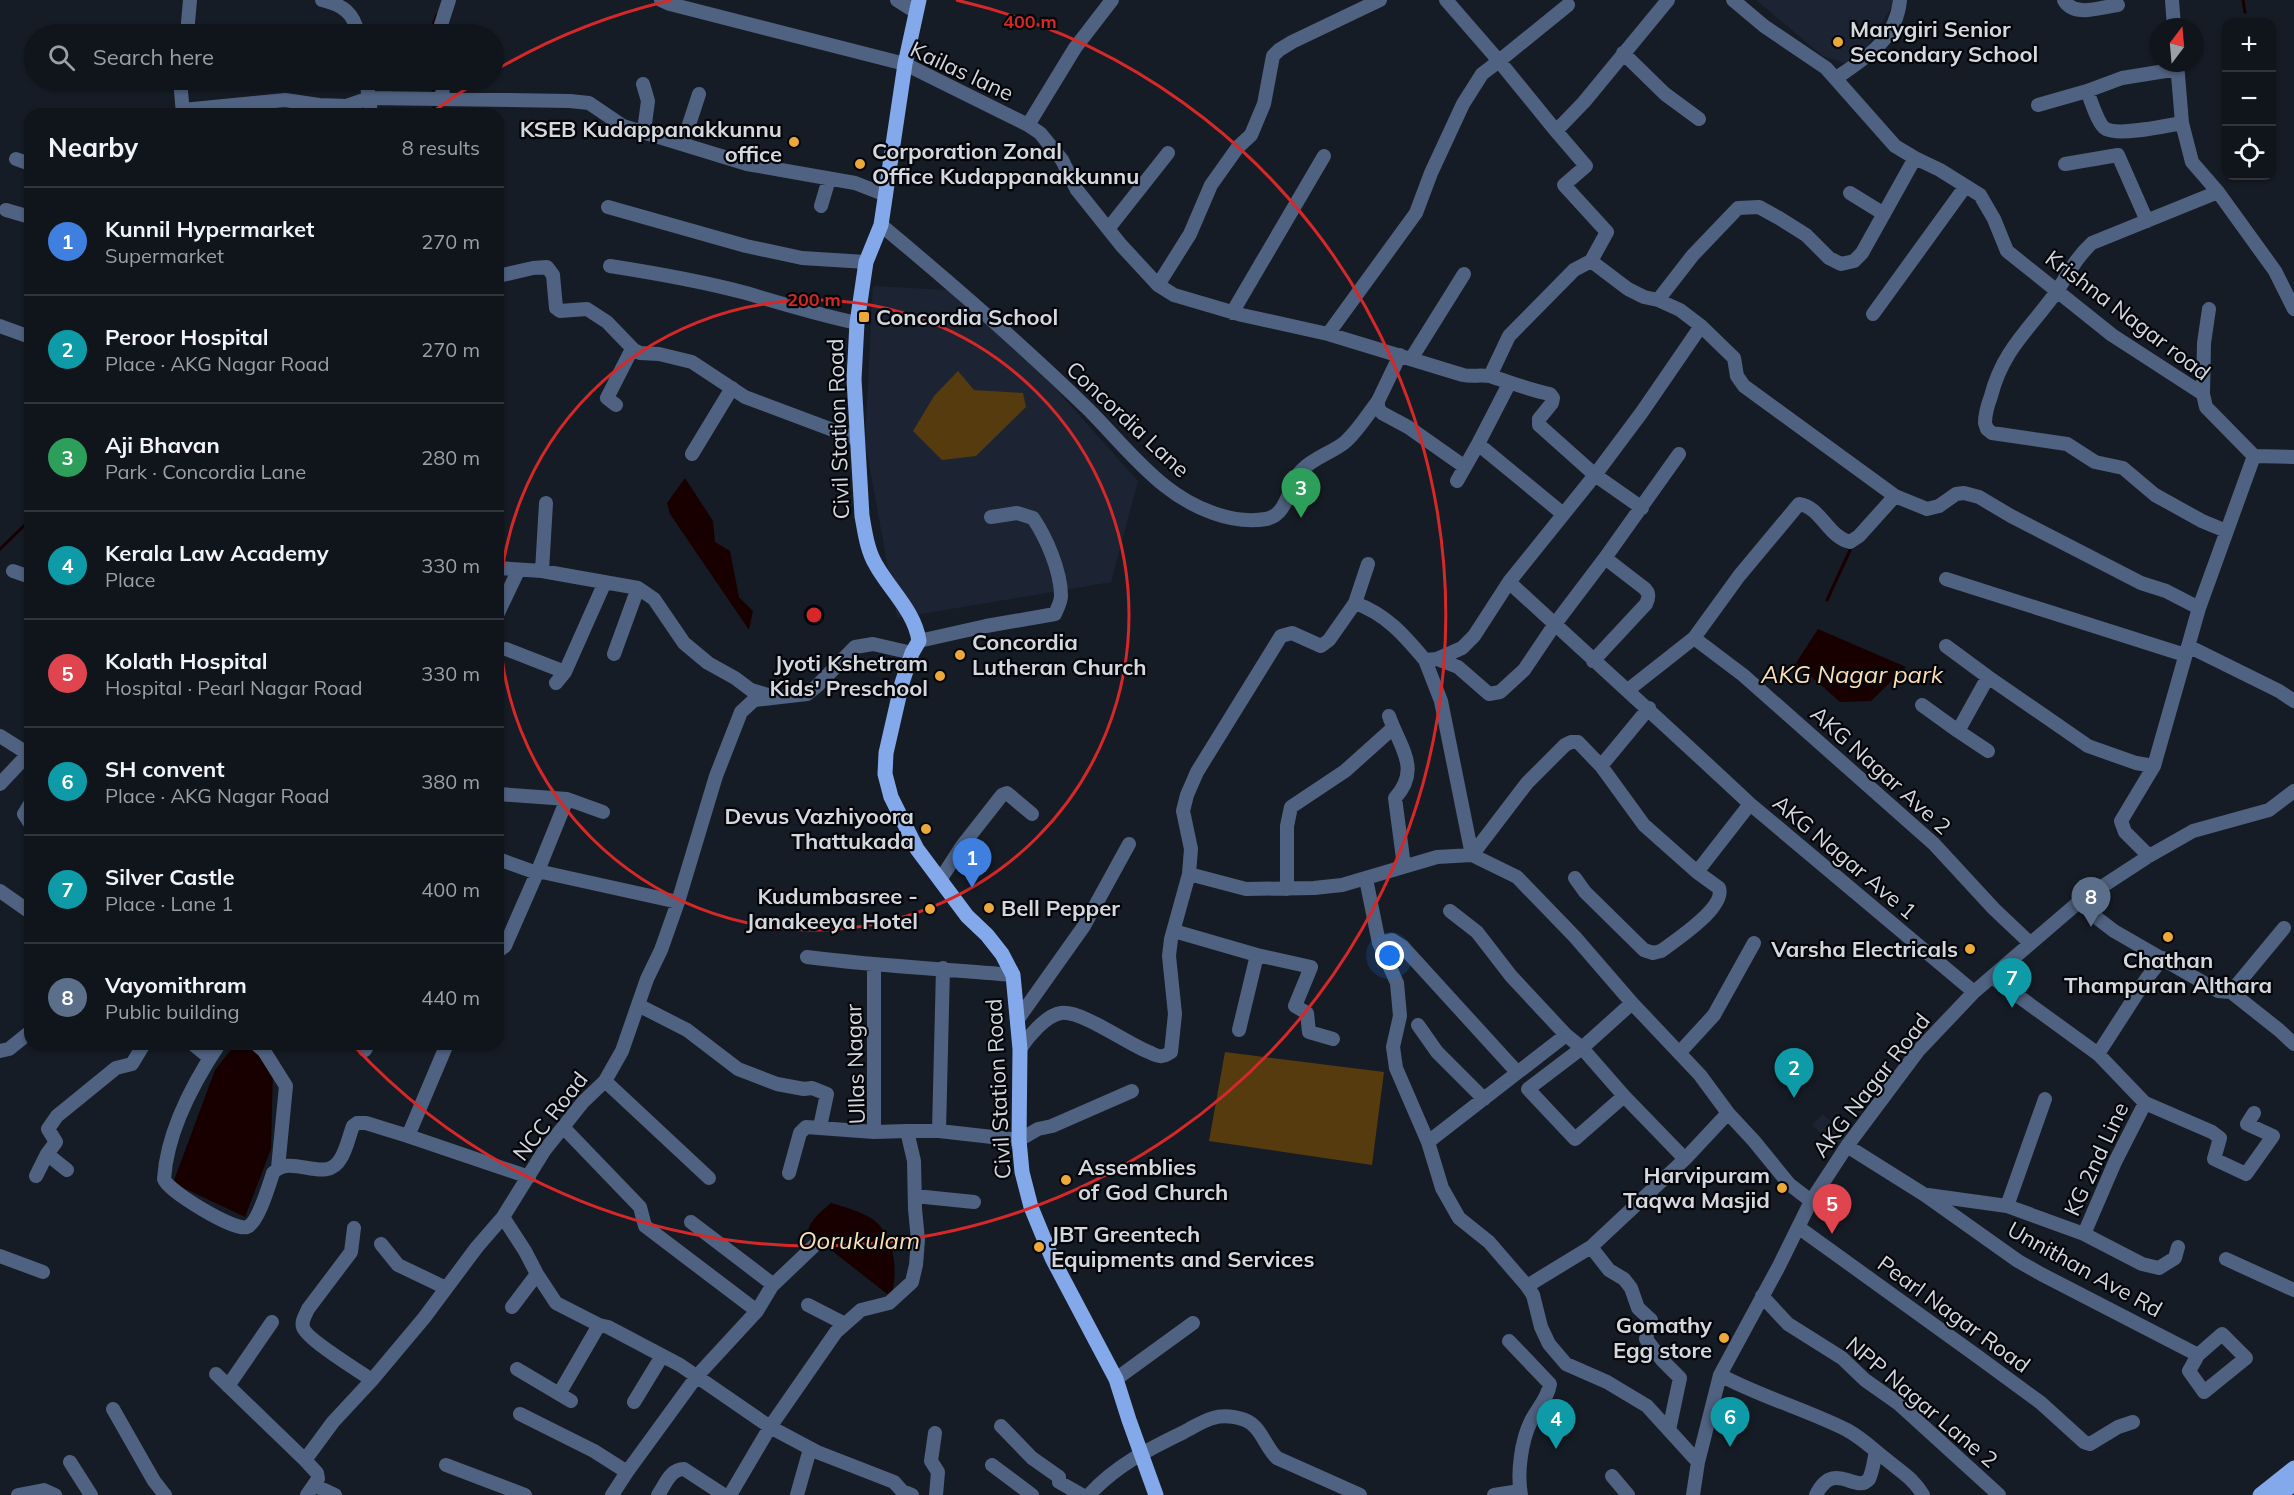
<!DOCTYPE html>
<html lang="en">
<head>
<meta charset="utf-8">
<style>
  :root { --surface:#10151c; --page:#1e2229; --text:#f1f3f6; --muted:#9c9fa3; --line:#30343b; --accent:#eca93a }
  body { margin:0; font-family:Mulish,sans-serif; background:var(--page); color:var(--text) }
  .controls { position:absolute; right:18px; top:18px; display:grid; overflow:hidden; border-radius:12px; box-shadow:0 2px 4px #0004 }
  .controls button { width:54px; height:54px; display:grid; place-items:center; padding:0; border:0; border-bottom:2px solid var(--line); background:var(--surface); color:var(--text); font:30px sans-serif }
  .compass { position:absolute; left:2150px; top:18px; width:54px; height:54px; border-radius:50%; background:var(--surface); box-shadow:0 2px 4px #0004; rotate:16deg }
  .you { position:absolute; left:1390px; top:956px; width:21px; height:21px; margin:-15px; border:4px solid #fff; border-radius:50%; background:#1a73e8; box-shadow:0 0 0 9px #1a73e833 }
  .badge { display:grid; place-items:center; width:39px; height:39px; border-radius:50%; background:var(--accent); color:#fff; font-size:20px; font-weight:700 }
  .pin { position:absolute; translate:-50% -50px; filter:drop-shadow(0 2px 3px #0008) }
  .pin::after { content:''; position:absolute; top:32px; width:21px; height:18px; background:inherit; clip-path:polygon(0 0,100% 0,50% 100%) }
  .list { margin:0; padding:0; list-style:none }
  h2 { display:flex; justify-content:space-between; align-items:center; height:78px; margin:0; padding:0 24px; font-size:26px }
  h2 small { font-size:20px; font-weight:400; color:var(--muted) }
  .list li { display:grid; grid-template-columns:39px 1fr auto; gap:18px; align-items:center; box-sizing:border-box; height:108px; padding:0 24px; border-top:2px solid var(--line) }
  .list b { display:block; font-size:22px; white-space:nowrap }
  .list p { margin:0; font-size:20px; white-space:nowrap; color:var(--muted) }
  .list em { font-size:20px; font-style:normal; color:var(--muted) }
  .icon { flex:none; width:33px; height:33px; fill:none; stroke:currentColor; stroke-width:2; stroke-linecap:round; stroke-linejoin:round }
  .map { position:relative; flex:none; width:2294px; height:1495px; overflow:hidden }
  .search { position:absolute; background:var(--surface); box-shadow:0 2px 4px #0004; left:24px; top:24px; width:480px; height:66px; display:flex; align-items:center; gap:15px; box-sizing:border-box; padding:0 21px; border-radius:33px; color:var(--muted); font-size:22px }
  .panel { position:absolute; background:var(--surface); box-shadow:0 2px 4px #0004; left:24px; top:108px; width:480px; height:942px; border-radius:18px }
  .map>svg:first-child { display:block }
  .built { fill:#1c2433 }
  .green { fill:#563b0e }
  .water { fill:#180000 }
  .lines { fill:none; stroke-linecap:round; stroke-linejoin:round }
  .stream { stroke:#180000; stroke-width:3 }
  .minor { stroke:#506281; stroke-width:14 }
  .major { stroke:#84a9eb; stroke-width:15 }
  .ring { fill:none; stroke:#d62828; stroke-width:3 }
  .poi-dot { fill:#eca93a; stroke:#05060a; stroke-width:2 }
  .labels { text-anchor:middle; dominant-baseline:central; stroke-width:4.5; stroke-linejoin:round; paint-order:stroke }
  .poi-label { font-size:22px; font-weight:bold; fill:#d3d7de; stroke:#05060a; text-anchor:start }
  .street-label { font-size:22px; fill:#d3d7de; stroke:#05060a }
  .water-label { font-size:24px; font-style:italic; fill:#fbdeb6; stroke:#05060a }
  .centre { fill:#d62828; stroke:#05060a; stroke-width:3 }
  .ring-label { font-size:18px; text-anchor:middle; font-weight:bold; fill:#d62828; stroke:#05060a; stroke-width:4.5; stroke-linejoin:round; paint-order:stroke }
</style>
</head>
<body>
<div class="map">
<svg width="2294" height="1495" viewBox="0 0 2294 1495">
  <rect width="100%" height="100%" fill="#161c25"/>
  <path class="built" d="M1756 0H1896L1863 53 1850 65 1823 56Z
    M873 286 947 290 991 323 1053 386 1138 481 1111 582 897 618 865 441Z
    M1823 1114 1848 1138 1837 1149 1812 1125Z"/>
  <path class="green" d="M958 371 974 390 1023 393 1026 407 976 456 942 460 913 431 934 396Z
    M1225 1052 1384 1072 1372 1165 1209 1141Z"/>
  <path class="water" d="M685 478 713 521 715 542 730 551 739 597 753 611 749 630 670 514 667 503Z
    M1818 629 1906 667 1871 701 1840 702 1796 663Z
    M233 1047 252 1049 273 1070 271 1149 245 1217 173 1183 215 1070Z
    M831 1203C844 1207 864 1212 875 1221 896 1239 898 1273 891 1297L808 1232C809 1220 822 1211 831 1203Z"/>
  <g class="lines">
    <path class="stream" d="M2243 0 2245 12
      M434 31 432 27 437 15
      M432 80 433 90
      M434 108 435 114
      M0 549 30 520
      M1827 600 1851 548"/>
    <path class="minor" d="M322 0C343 5 354 13 358 34
      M661 0 670 4 905 64 1028 125 1075 48 1112 0
      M897 0 916 12
      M1446 0 1499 61 1568 5
      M1733 0 1764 26 1826 68 1895 146 1915 158 1940 170 1980 195 1994 219 2007 251 2112 335 2203 394 2206 407 2254 456 2199 608 2154 766 2121 821 2125 832 2149 856
      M2064 0C2074 18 2101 7 2118 5
      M2172 0 2174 27
      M187 34 190 0
      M438 34 449 0
      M1623 53 1665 94 1699 119
      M2177 63 2182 123 2192 162 2218 192 2275 271 2294 309
      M1836 78C1867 57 1896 40 1900 0
      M160 80 180 82
      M180 80 183 114
      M366 80 369 98 570 101 589 103 623 126 747 164 855 183 886 195
      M442 80 443 99
      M643 84 648 101 644 131
      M2087 91C2091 100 2098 125 2106 129 2120 136 2165 126 2182 123
      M2038 105 2087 91 2122 78 2178 69
      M183 110 285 100 319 105 346 106 369 98 371 114
      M1028 125 1040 133 1062 160 1077 190 1121 245 1158 285 1174 295 1242 315 1328 334 1463 375C1473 377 1484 374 1493 377 1512 383 1530 390 1550 394L1553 398 1552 403 1539 419V425L1595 475 1509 582C1589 656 1670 729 1750 804
      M1556 131 1586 166 1564 185 1607 232 1591 261
      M683 143 699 94
      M16 159 30 164
      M2065 164 2118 155 2147 221
      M2218 192 2092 243C2075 259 2069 273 2057 291 2030 329 2003 349 1991 396 1988 404 1985 413 1985 423L1987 429 1992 433 2067 444 2095 462 2123 468 2155 495 2202 521 2226 531
      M1850 193 1884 214
      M821 206 829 179
      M608 207 746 246 802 258 866 262
      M6 210 30 217
      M881 225C952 284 1022 345 1088 409 1113 434 1137 464 1165 486 1191 507 1231 525 1266 519 1289 515 1288 483 1302 470 1313 458 1331 453 1344 443 1357 432 1368 414 1378 401
      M1108 229 1168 153
      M610 266C655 273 701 281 746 293 783 304 819 315 857 323
      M498 276 533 268 547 267 553 275 556 308 560 311 587 309 607 322 634 350 640 353 659 354 692 362 745 397 857 439
      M1158 285 1190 234 1211 185 1238 147 1251 135 1264 104 1273 56 1279 50 1292 42 1380 0
      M1658 300 1693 255 1738 208 1759 207 1779 218 1806 235 1829 258 1841 264 1854 261 1862 253 1915 158
      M1232 313 1324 156
      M1873 314 1965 187
      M0 326 30 337
      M1328 334 1416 213 1431 173 1463 104 1482 74 1499 61 1556 131 1584 102 1668 0
      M1400 355 1378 401V408L1382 413 1408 427 1465 467
      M1411 359 1464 274
      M1490 376 1509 336 1574 270 1591 261 1628 289 1644 297 1658 300 1680 310 1701 326 1734 358 1737 376 1744 386 1895 496 1927 509 1939 506 1956 494 1964 493 1979 497 2011 516 2141 583 2166 591 2199 608
      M2203 394 2204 343 2209 309
      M616 405 607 398 632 349
      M1478 444 1563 514
      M692 454 732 388
      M2254 456 2294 457
      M1457 481 1478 444 1509 384
      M1642 508 1595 475 1642 412 1701 326
      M1605 558 1679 454
      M498 568 542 571 638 588 654 599 684 643 708 663 735 678 751 690 768 695
      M13 571 30 577
      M542 571 546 503
      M1946 579 2185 655
      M1355 603 1368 564
      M498 613 518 571
      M1694 638 1743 675 1934 844 1994 909 2030 943
      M919 641 986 626 1055 614C1057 609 1061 602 1061 596 1061 571 1046 537 1033 518L1017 513 991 517
      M1946 646 1988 677 2088 746 2136 763 2154 766
      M2188 646 2279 691 2294 701
      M506 649 565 672
      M614 654 638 588
      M1437 659 1462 648 1474 636 1509 582
      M1425 660 1441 701 1472 855
      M556 683 565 672 605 582
      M1628 690 1694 638 1739 576 1799 504C1821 507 1828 537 1850 542L1859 536 1895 496
      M1922 705 1958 731 1988 677
      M1389 716C1399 746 1422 769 1395 798L1404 866
      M1958 731 1988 751
      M0 736 30 755
      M1601 766 1644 825 1697 872
      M0 784 30 752
      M498 794 567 799 603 812
      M30 804 24 814 30 823
      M1472 855 1527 783 1565 745 1571 742H1578L1601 766 1649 708
      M498 859 537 873 567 799
      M1189 874 1246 889 1314 888 1342 885 1437 857 1472 855 1517 877 1575 937 1632 1003 1700 1075 1728 1113 1754 1141 1789 1184 1811 1201
      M1575 878 1585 892 1644 950 1653 953 1661 951C1675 941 1726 907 1719 888L1697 872 1750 804 1974 992
      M1366 879 1379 943 1397 983 1400 1016 1393 1047 1396 1068 1428 1142 1442 1188 1459 1218 1489 1242 1527 1286 1533 1295 1541 1327 1549 1344 1566 1364 1607 1382 1647 1406 1698 1462
      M940 880 962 846 1002 795 1007 793 1032 814
      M1287 889V826L1291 807 1345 771 1393 728
      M0 891 30 912
      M2080 901 2097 918 2114 931 2218 991 2231 992 2284 928
      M1450 911 1477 932 1511 976 1566 1035 1582 1048 1624 1096 1685 1159
      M1174 931 1257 955 1311 967 1295 1006 1307 1013 1309 1032 1333 1039
      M1379 943 1392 940 1403 947 1517 1072
      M498 951 505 946 537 873 542 872 678 902
      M807 957C876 966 944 969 1013 975
      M874 966V1132L907 1131
      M1992 977 2098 1054 2145 1103
      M2231 992 2279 1030 2294 1044
      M638 1005 687 1030 738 1069 777 1084 804 1089 812 1088 827 1094 820 1127
      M1018 1019 1084 926 1129 844
      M1418 1025 1437 1052 1484 1099
      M1239 1030 1257 955
      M193 1044 210 1058
      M219 1044C193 1083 167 1132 164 1179 168 1191 235 1232 247 1227 258 1223 269 1185 273 1173 291 1152 326 1186 341 1158 347 1148 349 1136 353 1126L357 1123H366L408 1136 529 1177
      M256 1044 264 1051 286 1086 278 1168
      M1020 1049C1027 1038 1046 1015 1061 1013 1082 1010 1127 1044 1149 1052 1153 1054 1158 1057 1162 1056 1165 1056 1168 1054 1171 1052L1175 1014 1169 956 1171 939 1189 874 1191 849 1183 811 1187 795 1197 772 1281 636 1292 633 1321 646 1329 640 1355 603C1386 614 1404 635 1425 660L1437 659 1458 667 1489 694 1500 692 1524 670 1555 624 1605 558 1644 588C1650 593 1649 598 1646 604L1593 661
      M365 1050 368 1044
      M0 1051 9 1049 30 1032
      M1680 1052 1714 1015 1754 943
      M2098 1054 2147 978 2163 958
      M605 1081 709 1178
      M1624 1096 1575 1139 1528 1089 1582 1048 1632 1003
      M563 1127 640 1207 645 1226 757 1311
      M939 1131 943 968
      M408 1136 447 1044
      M1428 1142 1566 1035
      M1847 1146 1925 1195 2018 1261 2041 1274 2198 1355 2222 1334 2246 1358 2204 1392 2189 1371 2198 1355
      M47 1154 67 1170
      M789 1173 800 1133 806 1127 874 1132
      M36 1176 47 1154 56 1142 48 1129 57 1116 116 1068 132 1064 144 1044
      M1928 1195 2007 1206 2045 1099
      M915 1196 974 1202
      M2007 1206 2084 1234 2115 1162 2145 1103 2212 1132 2220 1138 2214 1159 2246 1174 2273 1136 2247 1124 2254 1113
      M503 1217 525 1251 537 1274 556 1303 599 1325 608 1327 680 1365 770 1427 836 1332 861 1310 889 1303 912 1282 916 1265 918 1240 915 1209 914 1161 907 1131H939L1019 1140 1038 1129 1052 1126 1132 1091
      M1798 1227 1977 1356 2041 1403 2084 1442 2090 1444 2118 1427 2133 1422
      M354 1228 351 1252 308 1309C306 1314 301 1321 303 1327 305 1338 360 1372 372 1380
      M2084 1234 2142 1264 2159 1268 2175 1258 2178 1247
      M381 1244 398 1265 446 1288
      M1591 1247 1609 1270 1624 1279 1631 1288 1638 1308 1651 1320 1646 1339 1662 1360 1680 1378 1669 1430
      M0 1256 43 1272
      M2226 1259 2294 1290
      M772 1286 816 1244
      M1527 1286 1591 1247 1685 1159 1728 1113
      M1762 1296 1788 1324 1842 1358 1865 1380 1899 1404 1999 1495
      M808 1305 845 1324
      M512 1307 537 1274
      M1509 1341 1550 1384C1548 1398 1537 1409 1531 1421 1521 1441 1517 1474 1521 1495
      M517 1369 571 1401
      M216 1374 305 1460
      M1720 1375C1761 1397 1805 1409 1847 1430 1862 1438 1874 1450 1887 1460 1901 1472 1914 1479 1923 1495
      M1116 1379 1193 1323
      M228 1386 272 1322
      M559 1394 599 1325
      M634 1402 662 1356
      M113 1409 154 1481 165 1495
      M520 1414 594 1451 627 1472
      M1001 1426 1032 1458 1059 1477V1482L1082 1495
      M935 1433 931 1461 938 1472 936 1495
      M70 1462 91 1495
      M446 1465 525 1495
      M992 1465 1032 1495
      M1612 1476 1628 1495
      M314 1485 335 1495
      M18 1495 44 1490 55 1495
      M307 1495 318 1479 317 1473 305 1460 333 1422 372 1380 424 1318 477 1247 503 1217 544 1151 583 1102 605 1081 622 1051 647 979 661 950 678 902 716 776 741 712 754 700 807 694 817 686 855 647 873 644 912 653
      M612 1495 627 1472 697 1376 757 1311 772 1286 771 1283 691 1222
      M658 1495C665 1485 670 1469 684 1469L724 1495
      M730 1495 770 1427 817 1452 894 1482 902 1491 912 1495
      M797 1495 810 1449
      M1089 1495C1116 1465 1149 1449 1184 1432 1194 1427 1204 1420 1213 1418 1223 1415 1236 1417 1245 1420 1261 1426 1265 1447 1277 1458L1360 1495
      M1494 1495 1520 1491
      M1693 1495 1698 1462 1720 1375 1779 1266 1811 1201 1847 1146 1918 1051 1974 992 2080 901 2149 856 2193 831 2269 810 2294 791
      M1816 1495C1834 1458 1856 1495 1869 1479 1873 1471 1874 1460 1876 1451"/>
    <path class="major" d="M919 0 905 64 881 225 866 262 857 323 854 379 862 516C865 532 867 550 876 565 890 590 915 612 919 641L912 653 902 683 886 753 885 774 891 797 917 849 967 916 987 935 1002 954 1013 975 1020 1049 1019 1140 1022 1172 1031 1207 1052 1258 1116 1379 1129 1420 1156 1495
      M2260 1495 2294 1468
      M2279 1495 2294 1484"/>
  </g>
  <g class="ring">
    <circle cx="814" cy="615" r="315"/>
    <path d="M434 111A631 631 0 0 1 480 80M494 71A631 631 0 0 1 672 0M956 0A631 631 0 1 1 353 1045"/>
  </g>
  <g class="poi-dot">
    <circle cx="1838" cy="42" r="6"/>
    <circle cx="794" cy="142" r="6"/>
    <circle cx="860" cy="164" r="6"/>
    <rect x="858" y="311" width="12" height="12" rx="3"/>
    <circle cx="960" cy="655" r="6"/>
    <circle cx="940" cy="676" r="6"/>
    <circle cx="926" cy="829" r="6"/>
    <circle cx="989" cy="908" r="6"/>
    <circle cx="930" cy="909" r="6"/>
    <circle cx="2168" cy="937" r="6"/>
    <circle cx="1970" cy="949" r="6"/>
    <circle cx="1066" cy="1180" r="6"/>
    <circle cx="1782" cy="1188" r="6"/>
    <circle cx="1039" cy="1247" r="6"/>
    <circle cx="1724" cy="1338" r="6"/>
  </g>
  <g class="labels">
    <g class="poi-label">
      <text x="1850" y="29">Marygiri Senior<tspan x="1850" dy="25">Secondary School</tspan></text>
      <text x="782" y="129" text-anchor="end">KSEB Kudappanakkunnu<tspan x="782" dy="25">office</tspan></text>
      <text x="872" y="151">Corporation Zonal<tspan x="872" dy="25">Office Kudappanakkunnu</tspan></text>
      <text x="876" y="317">Concordia School</text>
      <text x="972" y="642">Concordia<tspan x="972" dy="25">Lutheran Church</tspan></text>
      <text x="928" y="663" text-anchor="end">Jyoti Kshetram<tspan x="928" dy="25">Kids' Preschool</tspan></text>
      <text x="914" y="816" text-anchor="end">Devus Vazhiyoora<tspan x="914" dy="25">Thattukada</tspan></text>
      <text x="918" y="896" text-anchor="end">Kudumbasree -<tspan x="918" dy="25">Janakeeya Hotel</tspan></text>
      <text x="1001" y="908">Bell Pepper</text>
      <text x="1958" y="949" text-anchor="end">Varsha Electricals</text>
      <text x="2168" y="960" text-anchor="middle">Chathan<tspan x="2168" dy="25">Thampuran Althara</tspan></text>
      <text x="1078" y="1167">Assemblies<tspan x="1078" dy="25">of God Church</tspan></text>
      <text x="1770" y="1175" text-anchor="end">Harvipuram<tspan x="1770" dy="25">Taqwa Masjid</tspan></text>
      <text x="1051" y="1234">JBT Greentech<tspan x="1051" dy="25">Equipments and Services</tspan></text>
      <text x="1712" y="1325" text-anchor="end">Gomathy<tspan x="1712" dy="25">Egg store</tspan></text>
    </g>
    <g class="street-label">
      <text transform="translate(962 71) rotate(25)">Kailas lane</text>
      <text transform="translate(2128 315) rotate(37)">Krishna Nagar road</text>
      <text transform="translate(1128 419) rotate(43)">Concordia Lane</text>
      <text transform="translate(838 429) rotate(-92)">Civil Station Road</text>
      <text transform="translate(1881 770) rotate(42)">AKG Nagar Ave 2</text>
      <text transform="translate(1845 857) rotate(40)">AKG Nagar Ave 1</text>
      <text transform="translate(855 1064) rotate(-92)">Ullas Nagar</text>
      <text transform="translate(1871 1085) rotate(-52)">AKG Nagar Road</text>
      <text transform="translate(998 1089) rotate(-93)">Civil Station Road</text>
      <text transform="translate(550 1116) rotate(-52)">NCC Road</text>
      <text transform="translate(2096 1159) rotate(-65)">KG 2nd Line</text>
      <text transform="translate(2085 1269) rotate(29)">Unnithan Ave Rd</text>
      <text transform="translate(1954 1314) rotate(36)">Pearl Nagar Road</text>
      <text transform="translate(1922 1402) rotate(40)">NPP Nagar Lane 2</text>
    </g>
    <g class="water-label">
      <text x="1852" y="674">AKG Nagar park</text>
      <text x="859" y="1240">Oorukulam</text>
    </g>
  </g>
  <circle cx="814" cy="615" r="9" class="centre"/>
  <g class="ring-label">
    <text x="1030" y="28">400 m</text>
    <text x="814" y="306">200 m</text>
  </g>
</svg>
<div class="controls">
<button>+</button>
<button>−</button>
<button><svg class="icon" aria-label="locate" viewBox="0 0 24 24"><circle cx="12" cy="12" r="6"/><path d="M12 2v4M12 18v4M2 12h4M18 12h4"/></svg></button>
</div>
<svg class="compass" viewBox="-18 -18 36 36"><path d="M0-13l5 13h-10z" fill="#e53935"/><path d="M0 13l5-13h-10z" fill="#9c9fa3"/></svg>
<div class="you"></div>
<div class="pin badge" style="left:972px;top:888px;background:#3f7fe0">1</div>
<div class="pin badge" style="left:1794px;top:1098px;background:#0f9aa8">2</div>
<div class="pin badge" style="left:1301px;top:518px;background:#2e9e5b">3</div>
<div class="pin badge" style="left:1556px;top:1449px;background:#0f9aa8">4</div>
<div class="pin badge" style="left:1832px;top:1234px;background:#e0444e">5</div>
<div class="pin badge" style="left:1730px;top:1447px;background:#0f9aa8">6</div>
<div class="pin badge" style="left:2012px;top:1008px;background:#0f9aa8">7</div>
<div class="pin badge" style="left:2091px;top:927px;background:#5c6f8a">8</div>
<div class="search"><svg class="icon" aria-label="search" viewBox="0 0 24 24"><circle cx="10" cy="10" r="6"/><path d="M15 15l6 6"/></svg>Search here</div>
<section class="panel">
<h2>Nearby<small>8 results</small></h2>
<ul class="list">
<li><span class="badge" style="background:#3f7fe0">1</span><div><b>Kunnil Hypermarket</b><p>Supermarket</p></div><em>270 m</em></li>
<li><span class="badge" style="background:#0f9aa8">2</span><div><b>Peroor Hospital</b><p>Place · AKG Nagar Road</p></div><em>270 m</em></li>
<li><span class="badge" style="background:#2e9e5b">3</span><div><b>Aji Bhavan</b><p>Park · Concordia Lane</p></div><em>280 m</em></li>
<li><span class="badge" style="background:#0f9aa8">4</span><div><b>Kerala Law Academy</b><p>Place</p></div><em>330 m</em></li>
<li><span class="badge" style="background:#e0444e">5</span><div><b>Kolath Hospital</b><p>Hospital · Pearl Nagar Road</p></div><em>330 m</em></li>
<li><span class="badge" style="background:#0f9aa8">6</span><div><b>SH convent</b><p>Place · AKG Nagar Road</p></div><em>380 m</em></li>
<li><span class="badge" style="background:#0f9aa8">7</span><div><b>Silver Castle</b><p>Place · Lane 1</p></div><em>400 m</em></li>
<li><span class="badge" style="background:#5c6f8a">8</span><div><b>Vayomithram</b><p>Public building</p></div><em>440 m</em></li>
</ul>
</section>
</div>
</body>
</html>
